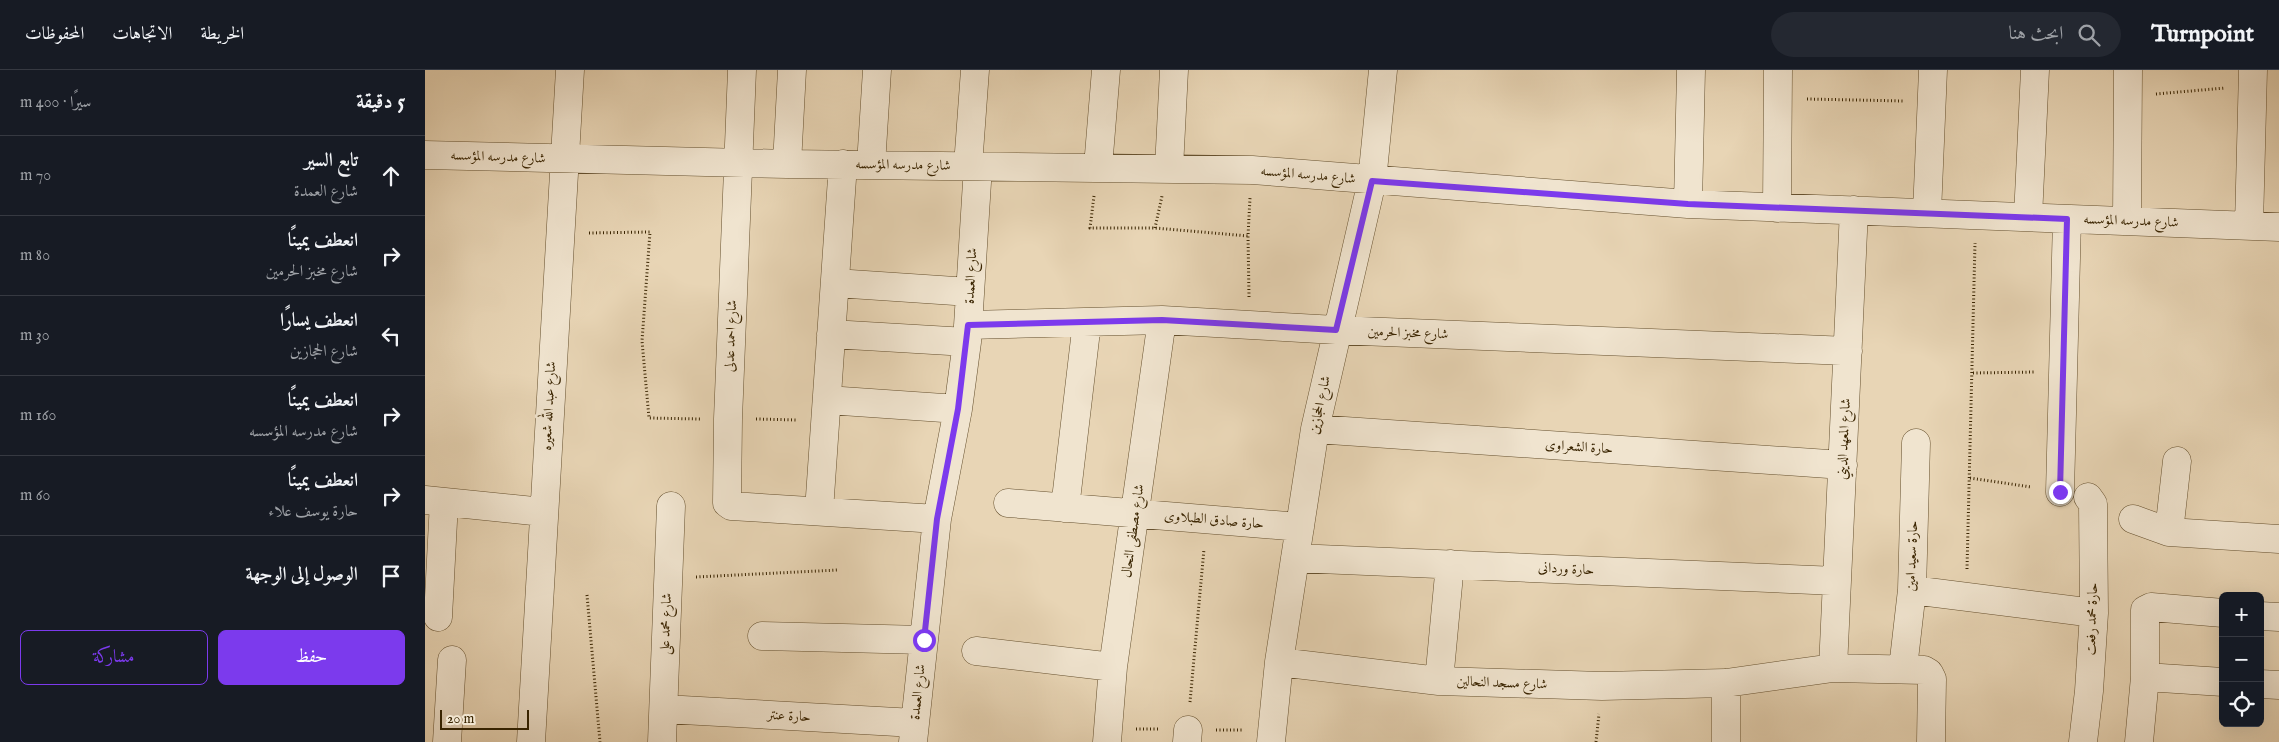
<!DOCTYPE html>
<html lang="ar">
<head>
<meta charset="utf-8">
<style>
  :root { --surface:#171b24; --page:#242831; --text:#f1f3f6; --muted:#9ea1a6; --line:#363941; --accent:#7c3aed }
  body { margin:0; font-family:"IM FELL English",Amiri,serif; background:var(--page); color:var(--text); direction:rtl }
  .controls { position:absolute; right:15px; bottom:15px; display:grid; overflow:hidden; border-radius:8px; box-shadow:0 5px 20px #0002 }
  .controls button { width:45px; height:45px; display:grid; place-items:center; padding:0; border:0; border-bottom:1px solid var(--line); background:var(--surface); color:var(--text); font:25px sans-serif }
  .scale { position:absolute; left:15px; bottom:12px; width:89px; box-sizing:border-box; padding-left:5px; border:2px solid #392401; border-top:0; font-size:14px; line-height:18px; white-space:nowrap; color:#392401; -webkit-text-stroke:4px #f0e4cf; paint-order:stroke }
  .stop { position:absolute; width:15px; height:15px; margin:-11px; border:4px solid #7c3aed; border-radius:50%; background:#fff }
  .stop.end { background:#7c3aed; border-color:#fff; box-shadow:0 1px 5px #0008 }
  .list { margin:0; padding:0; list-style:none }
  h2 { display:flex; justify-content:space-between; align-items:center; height:65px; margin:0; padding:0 20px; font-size:21px }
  h2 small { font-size:16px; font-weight:400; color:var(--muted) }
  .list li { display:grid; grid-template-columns:32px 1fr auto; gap:15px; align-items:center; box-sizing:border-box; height:80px; padding:0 20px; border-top:1px solid var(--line) }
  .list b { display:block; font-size:19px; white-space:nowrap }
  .list p { margin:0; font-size:16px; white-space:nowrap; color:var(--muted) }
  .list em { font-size:16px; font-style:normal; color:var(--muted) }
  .actions { display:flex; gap:10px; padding:15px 20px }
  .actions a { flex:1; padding:11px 0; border:1px solid var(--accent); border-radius:8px; text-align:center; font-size:18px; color:var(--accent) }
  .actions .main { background:var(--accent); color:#fff }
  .icon { flex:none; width:28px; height:28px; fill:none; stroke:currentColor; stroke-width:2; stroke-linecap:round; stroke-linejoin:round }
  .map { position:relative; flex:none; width:1854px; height:672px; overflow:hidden; direction:ltr }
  header { display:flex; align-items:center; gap:30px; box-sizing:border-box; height:70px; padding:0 25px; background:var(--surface); border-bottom:1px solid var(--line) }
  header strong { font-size:24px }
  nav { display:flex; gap:28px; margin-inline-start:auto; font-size:18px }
  .search { width:350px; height:45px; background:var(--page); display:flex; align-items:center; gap:12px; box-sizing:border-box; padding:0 18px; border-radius:28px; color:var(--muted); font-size:19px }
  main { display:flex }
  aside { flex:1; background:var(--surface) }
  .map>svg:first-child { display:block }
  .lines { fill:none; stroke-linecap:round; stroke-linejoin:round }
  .minor-casing { stroke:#65502e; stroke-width:29 }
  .path { stroke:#392401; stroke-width:3; stroke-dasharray:1 2.5; stroke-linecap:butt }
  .minor { stroke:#f0e4cf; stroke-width:28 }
  .route { stroke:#7c3aed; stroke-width:6 }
  .labels { text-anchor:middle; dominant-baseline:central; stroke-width:5; stroke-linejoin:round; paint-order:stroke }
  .street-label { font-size:14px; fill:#392401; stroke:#f0e4cf }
</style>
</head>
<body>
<header>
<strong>Turnpoint</strong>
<div class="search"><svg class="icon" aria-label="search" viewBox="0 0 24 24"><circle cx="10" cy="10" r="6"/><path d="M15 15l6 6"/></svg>ابحث هنا</div>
<nav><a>الخريطة</a><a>الاتجاهات</a><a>المحفوظات</a></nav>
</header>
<main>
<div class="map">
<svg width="1854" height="672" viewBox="0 0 1854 672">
  <rect width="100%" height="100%" fill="#e8d5b5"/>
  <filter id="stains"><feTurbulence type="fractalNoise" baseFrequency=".004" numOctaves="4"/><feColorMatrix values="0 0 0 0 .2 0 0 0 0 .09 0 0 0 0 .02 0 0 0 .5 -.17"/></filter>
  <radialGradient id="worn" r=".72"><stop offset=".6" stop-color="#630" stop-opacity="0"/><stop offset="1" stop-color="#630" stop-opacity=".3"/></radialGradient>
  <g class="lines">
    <g class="minor-casing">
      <path id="minor" d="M317 0 303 349 302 433 306 436 512 449
        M0 85 362 94 827 100 1263 134 1854 157
        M362 94 367 0
        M446 95 452 0
        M543 96 550 0
        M673 97 681 0
        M744 98 749 0
        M1263 134 1266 0
        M1352 138 1353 0
        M1502 143 1508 0
        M1603 147 1610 0
        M1702 150 1703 0
        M1824 155 1828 0
        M410 213 545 222
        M543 255 737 250 911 260 1423 281
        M406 264 542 272
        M402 330 533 339
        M890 359 1418 395
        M1635 422 1642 149
        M0 430 118 442
        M583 433 875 457
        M640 438 662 252
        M394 441 418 94
        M1708 449 1744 462 1854 469
        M1744 462 1752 391
        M870 488 1412 511
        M1487 520 1669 543
        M1835 546 1854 547
        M13 547 19 432
        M337 566 499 570
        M551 581 688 597
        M854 592 1014 611 1177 616 1301 613 1408 598 1499 600 1504 603 1507 609 1506 672
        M1408 598 1429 140
        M1478 598 1487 520 1491 373
        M1720 607 1798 612
        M1014 611 1025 494
        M1301 613V672
        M1835 614 1854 615
        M239 639 490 653
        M22 672 27 590
        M106 672 145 0
        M237 672 246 436
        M488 672 512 449 533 339 542 272 553 96
        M682 672 688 597 737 250
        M762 672 763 660
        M846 672 854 592 890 359 947 111 958 0
        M1658 672 1664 621 1669 543 1668 434 1663 427
        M1714 672 1720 607V540L1726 537 1798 543"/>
    </g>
    <path class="path" d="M1731 24 1800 18
      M1382 29 1479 31
      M669 126 665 158H730L823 166
      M730 158 737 126
      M164 163 225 162 217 271 224 348 275 349
      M824 227 823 166 825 128
      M1548 303 1610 302
      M331 349 372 350
      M1545 408 1606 417
      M1542 499 1550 173
      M271 507 413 500
      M162 525 175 672
      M765 632 779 479
      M711 659H735
      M791 660H818
      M1171 672 1174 644"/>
    <use href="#minor" class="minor"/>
  </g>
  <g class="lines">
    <path class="route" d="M499 570 512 449 533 339 543 255 737 250 911 260 947 111 1263 134 1642 149 1635 422"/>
  </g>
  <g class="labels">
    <g class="street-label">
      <text transform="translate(73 87) rotate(2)">شارع مدرسه المؤسسه</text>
      <text transform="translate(478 95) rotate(1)">شارع مدرسه المؤسسه</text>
      <text transform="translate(883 105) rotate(5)">شارع مدرسه المؤسسه</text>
      <text transform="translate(1706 151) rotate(2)">شارع مدرسه المؤسسه</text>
      <text transform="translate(546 206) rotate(-87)">شارع العمدة</text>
      <text transform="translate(983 263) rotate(2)">شارع مخبز الحرمين</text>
      <text transform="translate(306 266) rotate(-88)">شارع احمد عدلى</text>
      <text transform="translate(895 335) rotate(-78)">شارع الحجازين</text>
      <text transform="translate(124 336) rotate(-87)">شارع عبد الله شعيره</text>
      <text transform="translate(1419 369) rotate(-87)">شارع المعهد الديني</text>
      <text transform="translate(1154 377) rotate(4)">حارة الشعراوى</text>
      <text transform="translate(789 450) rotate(5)">حارة صادق الطبلاوى</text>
      <text transform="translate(708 461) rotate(-82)">شارع مصطفى النحال</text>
      <text transform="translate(1487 486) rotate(-88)">حارة سعيد امين</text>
      <text transform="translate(1141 499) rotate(3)">حارة وردانى</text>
      <text transform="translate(1667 549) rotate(-88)">حارة محمد رفعت</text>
      <text transform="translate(241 554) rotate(-88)">شارع محمد على</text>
      <text transform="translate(1077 613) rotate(2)">شارع مسجد النحالين</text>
      <text transform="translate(493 622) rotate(-84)">شارع العمدة</text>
      <text transform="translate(364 646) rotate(3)">حارة عنتر</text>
    </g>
  </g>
  <rect width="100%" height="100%" filter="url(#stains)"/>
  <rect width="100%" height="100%" fill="url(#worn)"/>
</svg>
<div class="controls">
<button>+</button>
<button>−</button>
<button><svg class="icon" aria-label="locate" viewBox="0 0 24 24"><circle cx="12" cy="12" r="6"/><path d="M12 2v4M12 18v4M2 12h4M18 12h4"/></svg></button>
</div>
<div class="scale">20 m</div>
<div class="stop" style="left:499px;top:570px"></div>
<div class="stop end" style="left:1635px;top:422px"></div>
</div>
<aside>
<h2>5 دقيقة<small>سيرًا · 400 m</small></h2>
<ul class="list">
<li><svg class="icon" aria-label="ahead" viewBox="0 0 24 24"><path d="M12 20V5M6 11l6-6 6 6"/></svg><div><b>تابع السير</b><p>شارع العمدة</p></div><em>70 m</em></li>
<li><svg class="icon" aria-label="right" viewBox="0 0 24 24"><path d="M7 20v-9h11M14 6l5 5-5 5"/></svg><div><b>انعطف يمينًا</b><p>شارع مخبز الحرمين</p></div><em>80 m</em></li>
<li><svg class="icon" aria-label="left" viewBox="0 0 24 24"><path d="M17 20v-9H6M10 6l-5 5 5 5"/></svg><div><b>انعطف يسارًا</b><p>شارع الحجازين</p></div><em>30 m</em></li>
<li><svg class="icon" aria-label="right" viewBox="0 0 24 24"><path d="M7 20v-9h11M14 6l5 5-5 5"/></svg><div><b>انعطف يمينًا</b><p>شارع مدرسه المؤسسه</p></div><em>160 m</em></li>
<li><svg class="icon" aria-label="right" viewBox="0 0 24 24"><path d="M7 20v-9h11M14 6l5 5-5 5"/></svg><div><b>انعطف يمينًا</b><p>حارة يوسف علاء</p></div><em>60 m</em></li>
<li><svg class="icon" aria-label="arrive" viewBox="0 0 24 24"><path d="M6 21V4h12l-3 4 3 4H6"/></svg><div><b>الوصول إلى الوجهة</b></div></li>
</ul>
<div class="actions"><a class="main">حفظ</a><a>مشاركة</a></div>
</aside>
</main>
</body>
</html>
